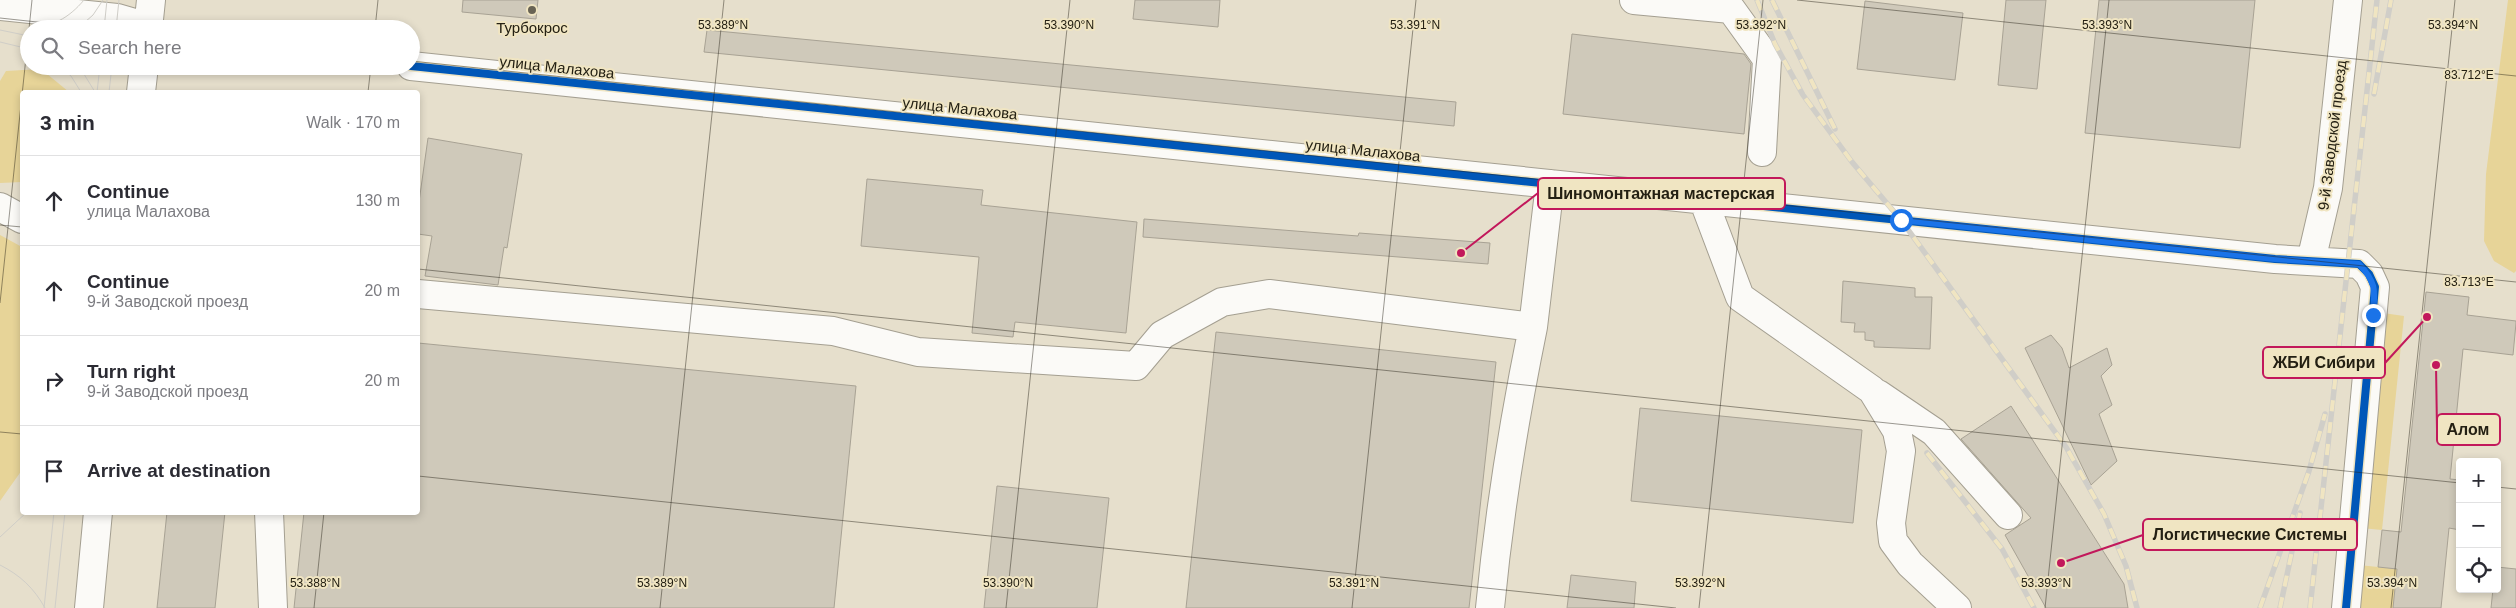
<!DOCTYPE html>
<html lang="en">
<head>
<meta charset="utf-8">
<style>
  :root { --surface:#fff; --page:#f7f7f7; --text:#2b2b33; --muted:#7c7c81; --line:#e1e1e2 }
  body { margin:0; font-family:Helvetica,sans-serif; background:var(--page); color:var(--text) }
  .controls { position:absolute; right:15px; bottom:15px; display:grid; overflow:hidden; border-radius:5px; box-shadow:0 2px 8px #0003 }
  .controls button { width:45px; height:45px; display:grid; place-items:center; padding:0; border:0; border-bottom:1px solid var(--line); background:var(--surface); color:var(--text); font:25px sans-serif }
  .stop { position:absolute; width:15px; height:15px; margin:-11px; border:4px solid #1a73e8; border-radius:50%; background:#fff }
  .stop.end { background:#1a73e8; border-color:#fff; box-shadow:0 1px 5px #0008 }
  .list { margin:0; padding:0; list-style:none }
  h2 { display:flex; justify-content:space-between; align-items:center; height:65px; margin:0; padding:0 20px; font-size:21px }
  h2 small { font-size:16px; font-weight:400; color:var(--muted) }
  .list li { display:grid; grid-template-columns:32px 1fr auto; gap:15px; align-items:center; box-sizing:border-box; height:90px; padding:0 20px; border-top:1px solid var(--line) }
  .list b { display:block; font-size:19px; white-space:nowrap }
  .list p { margin:0; font-size:16px; white-space:nowrap; color:var(--muted) }
  .list em { font-size:16px; font-style:normal; color:var(--muted) }
  .icon { flex:none; width:28px; height:28px; fill:none; stroke:currentColor; stroke-width:2; stroke-linecap:round; stroke-linejoin:round }
  .map { position:relative; flex:none; width:2516px; height:608px; overflow:hidden }
  .search { position:absolute; background:var(--surface); box-shadow:0 2px 8px #0003; left:20px; top:20px; width:400px; height:55px; display:flex; align-items:center; gap:12px; box-sizing:border-box; padding:0 18px; border-radius:28px; color:var(--muted); font-size:19px }
  .panel { position:absolute; background:var(--surface); box-shadow:0 2px 8px #0003; left:20px; top:90px; width:400px; height:425px; border-radius:5px }
  .map>svg:first-child { display:block }
  .green { fill:#e7d498 }
  .building { fill:#cfc9ba; stroke:#a8a294 }
  .lines { fill:none; stroke-linecap:round; stroke-linejoin:round }
  .minor-casing { stroke:#a49f91; stroke-width:30 }
  .major-casing { stroke:#a49f91; stroke-width:30 }
  .minor { stroke:#fbfaf7; stroke-width:28 }
  .major { stroke:#fbfaf7; stroke-width:28 }
  .tram { stroke:#d0cec8; stroke-width:1 }
  .rail-casing { stroke:#d0cec8; stroke-width:5.5 }
  .rail { stroke:#f0e5c2; stroke-width:4; stroke-dasharray:11; stroke-linecap:butt }
  .cycleway-casing { stroke:#f0e5c2; stroke-width:11 }
  .cycleway { stroke:#0057b8; stroke-width:8 }
  .route { stroke:#1a73e8; stroke-width:6 }
  .ticks { fill:none; stroke:#242013; stroke-width:1; stroke-opacity:0.45 }
  .poi-dot { fill:#686354; stroke:#f0e5c2; stroke-width:2 }
  .labels { text-anchor:middle; dominant-baseline:central; stroke-width:4; stroke-linejoin:round; paint-order:stroke }
  .poi-label { font-size:15px; fill:#242013; stroke:#f0e5c2 }
  .street-label { font-size:15px; fill:#242013; stroke:#f0e5c2 }
  .ticks-label { font-size:12px; text-anchor:middle; fill:#242013; stroke:#f0e5c2; stroke-width:4; stroke-linejoin:round; paint-order:stroke }
  .leader { fill:none; stroke:#c2185b; stroke-width:2 }
  .callout-dot { fill:#c2185b; stroke:#f0e5c2; stroke-width:2 }
  .callout { fill:#f0e5c2; stroke:#c2185b; stroke-width:2 }
  .callout-label { font-size:16px; text-anchor:middle; font-weight:bold; fill:#242013 }
</style>
</head>
<body>
<div class="map">
<svg width="2516" height="608" viewBox="0 0 2516 608">
  <rect width="100%" height="100%" fill="#e6dfcc"/>
  <path class="green" d="M2508 0H2516V271L2514 273 2494 261 2484 241 2486 174Z
    M41 69 69 92H22V182L0 183V81L6 71Z
    M0 235 22 247V470L0 501Z
    M2383 313 2404 316 2382 530 2361 528Z
    M2359 565 2397 569 2393 608H2354Z"/>
  <path class="building" d="M463 0H538L536 19 462 12Z
    M1135 0H1220L1218 27 1133 19Z
    M2006 0H2046L2037 89 1998 85Z
    M2099 0H2255L2240 148 2085 133Z
    M1865 1 1963 13 1955 80 1857 69Z
    M707 30 1456 102 1454 126 704 52Z
    M1572 34 1744 54 1751 64 1744 134 1563 114Z
    M428 138 522 154 507 248 504 247 498 285 425 276 432 236 418 234V209Z
    M867 179 983 190 981 205 1137 222 1126 333 1015 322 1013 337 972 333 979 257 861 246Z
    M1144 219 1358 236 1359 233 1490 243 1488 264 1143 237Z
    M1843 281 1915 288V297H1932L1930 349 1874 347V341L1865 340V332H1854L1855 323 1841 322Z
    M2426 292 2469 297 2467 315 2516 321V323L2513 355 2463 349 2450 479 2460 480V530L2449 528 2441 608H2393L2397 569 2378 567 2382 530 2401 532Z
    M1216 332 1496 362 1469 608H1186Z
    M2051 335 2062 348 2069 368 2107 348 2112 365 2101 376 2112 405 2099 414 2117 461 2091 485 2025 348Z
    M418 343 856 386 834 608H294L304 512H418Z
    M2011 406 2124 584 2128 608H2046L2005 535 2031 518 1961 439Z
    M1640 408 1862 430 1853 523 1631 501Z
    M997 486 1109 498 1097 608H984Z
    M167 512H225L215 608H157Z
    M2497 567 2516 569V608H2491L2493 589H2497Z
    M1571 575 1636 582 1634 608H1567Z"/>
  <g class="lines">
    <g class="minor-casing">
      <path id="minor" d="M1634 0 1731 9 1767 59 1762 152
        M411 66 2275 259 2359 264 2369 274 2375 287 2346 608
        M1703 199 1740 297 1872 390 1897 431 1901 451 1891 523 1893 541 1910 564 1957 608
        M2311 261 2328 188 2348 0
        M418 294 833 331 918 352 1136 366 1162 335 1222 302 1269 294 1533 327 1550 184
        M1878 394 1934 432 2008 515
        M269 512 273 608
        M1490 608C1499 513 1514 420 1533 327"/>
    </g>
    <g class="major-casing">
      <path id="major" d="M0 6 117 18 148 27
        M148 29 151 0
        M141 92 144 66
        M0 207 22 219
        M89 608 98 512"/>
    </g>
    <use href="#minor" class="minor"/>
    <use href="#major" class="major"/>
    <path class="tram" d="M29 29C53 26 68 19 84 0
      M77 29 93 15 103 0
      M104 29 107 0
      M116 29 119 0
      M0 30 29 36
      M0 42 29 49
      M59 66 71 76 81 92
      M79 66 95 92
      M97 92 100 66
      M109 92 112 66
      M0 537 27 512
      M0 565C20 575 34 588 45 608
      M44 608 54 512
      M55 608 65 512"/>
    <g class="rail-casing">
      <path id="rail" d="M1757 0 1775 44 1803 95 1852 162 1901 220 2066 447 2104 514 2126 566 2137 608
        M1772 0 1835 129
        M2374 94 2391 0
        M1927 453 2002 549 2034 608
        M2260 608 2309 471 2325 414
        M2280 608 2300 513
        M2310 608 2377 0"/>
    </g>
    <use href="#rail" class="rail"/>
    <g class="cycleway-casing">
      <path id="cycleway" d="M411 66 2275 259 2359 264 2369 274 2375 287 2346 608"/>
    </g>
    <use href="#cycleway" class="cycleway"/>
  </g>
  <g class="lines">
    <path class="route" d="M1901 220 2275 259 2359 264C2377 283 2375 291 2373 315"/>
  </g>
  <path class="ticks" d="M1797 0 2516 76M0 18 102 29M29 29 32 0M375 29 378 0M411 61 2516 282M368 92 371 66M0 225 22 227M418 269 2460 483M0 303 29 29M0 432 22 434M418 476 1676 608M2497 487 2516 489M314 608 324 512M660 608 724 0M1006 608 1070 0M1352 608 1416 0M1699 608 1763 0M2045 608 2109 0M2391 608 2455 0"/>
  <circle class="poi-dot" cx="532" cy="10" r="5"/>
  <g class="labels">
    <g class="poi-label">
      <text x="532" y="27">Турбокрос</text>
    </g>
    <g class="street-label">
      <text transform="translate(557 67) rotate(6)">улица Малахова</text>
      <text transform="translate(960 108) rotate(6)">улица Малахова</text>
      <text transform="translate(2332 135) rotate(-83)">9-й Заводской проезд</text>
      <text transform="translate(1363 150) rotate(6)">улица Малахова</text>
    </g>
  </g>
  <g class="ticks-label">
    <text x="723" y="29">53.389°N</text>
    <text x="1069" y="29">53.390°N</text>
    <text x="1415" y="29">53.391°N</text>
    <text x="1761" y="29">53.392°N</text>
    <text x="2107" y="29">53.393°N</text>
    <text x="2453" y="29">53.394°N</text>
    <text x="2469" y="79">83.712°E</text>
    <text x="2469" y="286">83.713°E</text>
    <text x="315" y="587">53.388°N</text>
    <text x="662" y="587">53.389°N</text>
    <text x="1008" y="587">53.390°N</text>
    <text x="1354" y="587">53.391°N</text>
    <text x="1700" y="587">53.392°N</text>
    <text x="2046" y="587">53.393°N</text>
    <text x="2392" y="587">53.394°N</text>
  </g>
  <path class="leader" d="M1461 253L1538 193M2427 317L2385 363M2436 365L2437 430M2061 563L2143 535"/>
  <g class="callout-dot">
    <circle cx="1461" cy="253" r="5"/>
    <circle cx="2427" cy="317" r="5"/>
    <circle cx="2436" cy="365" r="5"/>
    <circle cx="2061" cy="563" r="5"/>
  </g>
  <g class="callout">
    <rect x="1538" y="178" width="247" height="31" rx="5"/>
    <rect x="2263" y="347" width="122" height="31" rx="5"/>
    <rect x="2437" y="414" width="63" height="31" rx="5"/>
    <rect x="2143" y="519" width="214" height="31" rx="5"/>
  </g>
  <g class="callout-label">
    <text x="1661" y="199">Шиномонтажная мастерская</text>
    <text x="2324" y="368">ЖБИ Сибири</text>
    <text x="2468" y="435">Алом</text>
    <text x="2250" y="540">Логистические Системы</text>
  </g>
</svg>
<div class="controls">
<button>+</button>
<button>−</button>
<button><svg class="icon" aria-label="locate" viewBox="0 0 24 24"><circle cx="12" cy="12" r="6"/><path d="M12 2v4M12 18v4M2 12h4M18 12h4"/></svg></button>
</div>
<div class="stop" style="left:1901px;top:220px"></div>
<div class="stop end" style="left:2373px;top:315px"></div>
<div class="search"><svg class="icon" aria-label="search" viewBox="0 0 24 24"><circle cx="10" cy="10" r="6"/><path d="M15 15l6 6"/></svg>Search here</div>
<section class="panel">
<h2>3 min<small>Walk · 170 m</small></h2>
<ul class="list">
<li><svg class="icon" aria-label="ahead" viewBox="0 0 24 24"><path d="M12 20V5M6 11l6-6 6 6"/></svg><div><b>Continue</b><p>улица Малахова</p></div><em>130 m</em></li>
<li><svg class="icon" aria-label="ahead" viewBox="0 0 24 24"><path d="M12 20V5M6 11l6-6 6 6"/></svg><div><b>Continue</b><p>9-й Заводской проезд</p></div><em>20 m</em></li>
<li><svg class="icon" aria-label="right" viewBox="0 0 24 24"><path d="M7 20v-9h11M14 6l5 5-5 5"/></svg><div><b>Turn right</b><p>9-й Заводской проезд</p></div><em>20 m</em></li>
<li><svg class="icon" aria-label="arrive" viewBox="0 0 24 24"><path d="M6 21V4h12l-3 4 3 4H6"/></svg><div><b>Arrive at destination</b></div></li>
</ul>
</section>
</div>
</body>
</html>
